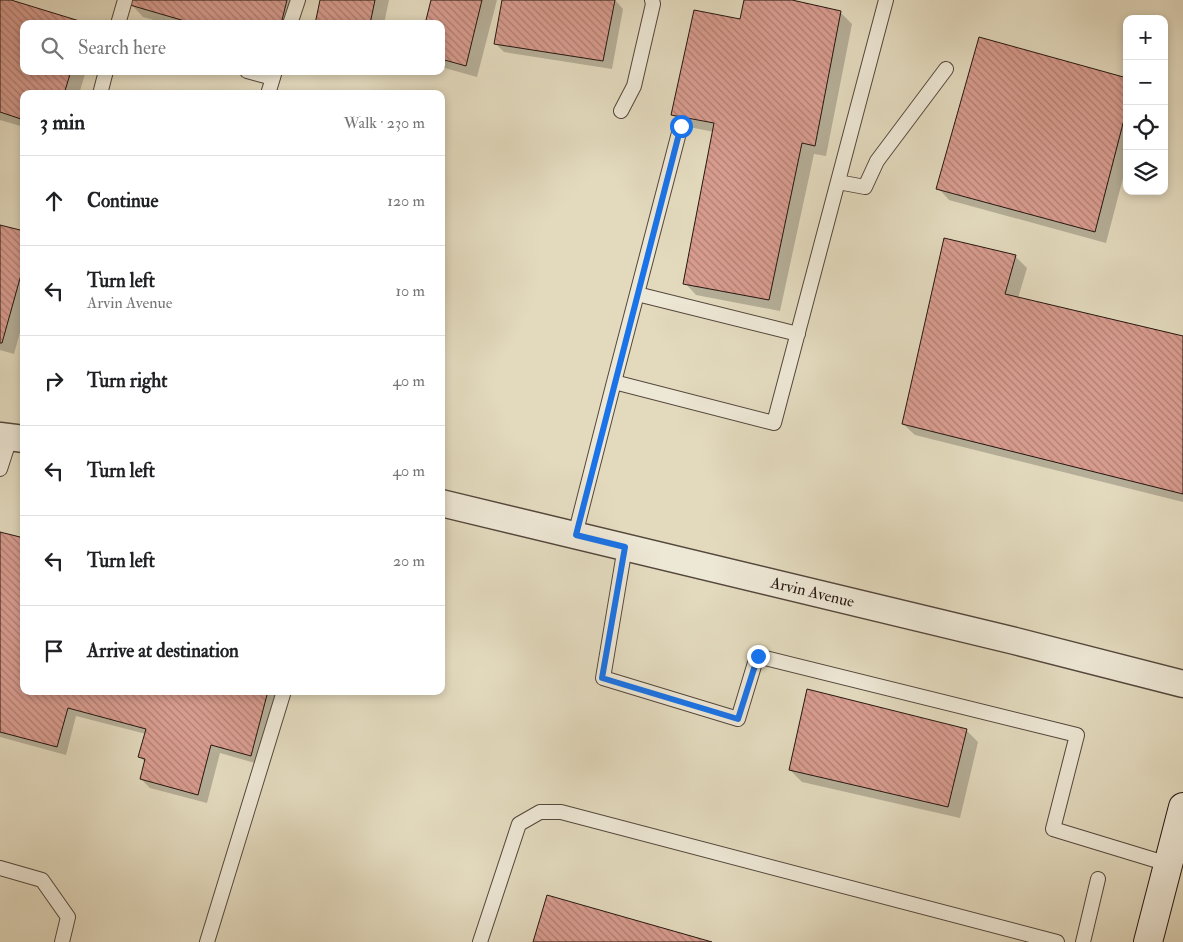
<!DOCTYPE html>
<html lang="en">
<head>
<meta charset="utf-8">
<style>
  :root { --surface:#fff; --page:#f2f2f2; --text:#202124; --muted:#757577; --line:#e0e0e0 }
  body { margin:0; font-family:"IM FELL Double Pica",serif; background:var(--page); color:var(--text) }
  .controls { position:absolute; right:15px; top:15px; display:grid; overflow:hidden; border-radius:10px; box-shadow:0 2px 8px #0003 }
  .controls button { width:45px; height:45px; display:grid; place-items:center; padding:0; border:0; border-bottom:1px solid var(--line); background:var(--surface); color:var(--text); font:25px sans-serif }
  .stop { position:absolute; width:15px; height:15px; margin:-11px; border:4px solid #1a73e8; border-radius:50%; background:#fff }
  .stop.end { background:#1a73e8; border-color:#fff; box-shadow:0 1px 5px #0008 }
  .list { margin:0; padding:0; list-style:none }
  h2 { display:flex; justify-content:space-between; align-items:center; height:65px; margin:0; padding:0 20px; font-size:21px }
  h2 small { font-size:16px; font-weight:400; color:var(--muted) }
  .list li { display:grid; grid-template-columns:32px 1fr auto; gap:15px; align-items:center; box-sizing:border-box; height:90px; padding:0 20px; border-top:1px solid var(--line) }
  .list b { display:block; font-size:19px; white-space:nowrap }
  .list p { margin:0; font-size:16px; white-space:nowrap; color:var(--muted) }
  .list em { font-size:16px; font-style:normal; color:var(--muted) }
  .icon { flex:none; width:28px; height:28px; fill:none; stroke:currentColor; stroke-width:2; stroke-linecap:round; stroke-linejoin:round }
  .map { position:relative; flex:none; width:1183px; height:942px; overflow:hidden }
  .search { position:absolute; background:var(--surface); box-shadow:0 2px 8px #0003; left:20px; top:20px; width:425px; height:55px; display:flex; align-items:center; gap:12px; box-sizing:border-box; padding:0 18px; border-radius:10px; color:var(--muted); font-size:19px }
  .panel { position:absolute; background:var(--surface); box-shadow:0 2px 8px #0003; left:20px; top:90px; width:425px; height:605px; border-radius:10px }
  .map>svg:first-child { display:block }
  .shadow { fill:#0003 }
  .building { fill:url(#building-back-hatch); stroke:#251610 }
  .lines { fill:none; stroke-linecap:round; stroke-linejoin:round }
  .lane-casing { stroke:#54473c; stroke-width:16 }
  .street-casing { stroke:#54473c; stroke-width:29 }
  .secondary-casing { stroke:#251610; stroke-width:30 }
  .lane { stroke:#ede7d5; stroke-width:14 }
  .street { stroke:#ede7d5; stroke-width:26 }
  .secondary { stroke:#ede7d5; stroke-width:28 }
  .route { stroke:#1a73e8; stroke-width:6 }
  .labels { text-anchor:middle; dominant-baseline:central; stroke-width:4.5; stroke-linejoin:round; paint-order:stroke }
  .street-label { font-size:16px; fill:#251610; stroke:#ede7d5 }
</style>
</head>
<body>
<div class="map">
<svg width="1183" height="942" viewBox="0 0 1183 942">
  <defs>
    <pattern id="building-back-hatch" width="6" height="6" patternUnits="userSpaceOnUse" patternTransform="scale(1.25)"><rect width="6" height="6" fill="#d89c8f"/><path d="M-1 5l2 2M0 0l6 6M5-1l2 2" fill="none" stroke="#af7e73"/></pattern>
  </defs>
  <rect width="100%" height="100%" fill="#e3dabe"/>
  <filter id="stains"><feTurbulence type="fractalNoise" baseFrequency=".004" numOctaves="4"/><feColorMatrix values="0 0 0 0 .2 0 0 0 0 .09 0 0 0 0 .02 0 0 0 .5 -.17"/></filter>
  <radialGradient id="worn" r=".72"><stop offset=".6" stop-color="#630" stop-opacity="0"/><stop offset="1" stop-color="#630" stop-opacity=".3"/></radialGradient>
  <path class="shadow" d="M0 0H7L83 24H24V71H86L79 94H24V127L0 120Z
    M133 0H302L295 24H168L143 17 132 5Z
    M322 0H389L384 24H317Z
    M432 0H497L477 77 441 67V24Z
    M504 0H615L623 9 612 69 504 52 495 43Z
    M745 0H787L840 12 852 24 826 156 814 154 780 311 696 295 685 283 714 132 684 126 672 114 741 20Z
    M1127 79V163L1106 243 949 200 938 188Z
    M0 226 24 233V318L14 354 0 350Z
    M1015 256 1027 268 1018 298 1183 337V502L915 435 903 424Z
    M0 533 24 691H279L259 764 220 753 207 803 150 788 141 779 146 763 140 757 146 734 76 716 66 755 0 737Z
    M966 730 978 742 960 818 802 782 790 770Z"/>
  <path class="building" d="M0 0H11L86 23 24 24V71H71L64 94H24V120L0 112Z
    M132 0H287L281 24H195L130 5Z
    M320 0H375L370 24H315Z
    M431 0H482L466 66 441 59V24H425Z
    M502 0H615L603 61 494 44Z
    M744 0H792L841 11 815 146 802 143 769 300 683 284 714 123 671 115 694 10 740 19Z
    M979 37 1127 78V108L1095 232 936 189Z
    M0 225 24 231V264L2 343H0Z
    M944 238 1016 255 1005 294 1183 336V494L902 424Z
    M0 532 24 538V691H268L251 756 211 745 198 795 140 779 145 759 138 757 146 729 68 708 57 747 0 732Z
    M807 689 967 729 948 807 789 770Z
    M547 895 712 942H533Z"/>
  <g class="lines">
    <g class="lane-casing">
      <path id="lane" d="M118 24 125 0
        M290 24 298 0
        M247 71 273 78
        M100 94 106 71
        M268 94 275 71
        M621 111 634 86 653 4 652 0
        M838 182 865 187 877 161 946 69
        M637 294 798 334
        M614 382 681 125
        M0 469 10 438
        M575 535 614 382 774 423 886 0
        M625 547 603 678 738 719 757 656 1077 735 1053 829 1168 864
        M0 868 42 880 68 917 62 942
        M207 942 284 691
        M480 942 519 824 540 812H561L1057 942
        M1083 942 1098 879"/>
    </g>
    <g class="street-casing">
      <g id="street">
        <path d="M0 436 24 439"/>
        <path id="s1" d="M441 503 1015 641 1183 684"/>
      </g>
    </g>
    <g class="secondary-casing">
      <path id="secondary" d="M1148 942 1183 807"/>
    </g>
    <use href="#lane" class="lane"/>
    <use href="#street" class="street"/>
    <use href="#secondary" class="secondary"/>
  </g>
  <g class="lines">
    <path class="route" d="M681 126 576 535 625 547 602 678 738 719 758 656"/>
  </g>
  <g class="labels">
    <g class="street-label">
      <text stroke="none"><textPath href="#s1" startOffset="382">Arvin Avenue</textPath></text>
    </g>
  </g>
  <rect width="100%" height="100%" filter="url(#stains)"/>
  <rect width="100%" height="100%" fill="url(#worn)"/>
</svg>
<div class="controls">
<button>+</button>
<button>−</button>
<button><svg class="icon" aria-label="locate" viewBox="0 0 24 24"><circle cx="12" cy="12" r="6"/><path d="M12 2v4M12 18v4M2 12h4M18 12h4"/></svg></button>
<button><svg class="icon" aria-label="layers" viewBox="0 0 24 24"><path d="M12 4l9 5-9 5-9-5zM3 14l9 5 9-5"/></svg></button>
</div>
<div class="stop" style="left:681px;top:126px"></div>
<div class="stop end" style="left:758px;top:656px"></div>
<div class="search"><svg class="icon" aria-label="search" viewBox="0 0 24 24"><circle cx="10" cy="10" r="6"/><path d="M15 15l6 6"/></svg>Search here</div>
<section class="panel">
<h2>3 min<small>Walk · 230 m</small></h2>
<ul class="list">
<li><svg class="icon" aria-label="ahead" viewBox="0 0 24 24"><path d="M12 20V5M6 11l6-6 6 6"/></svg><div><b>Continue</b></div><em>120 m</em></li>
<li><svg class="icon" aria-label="left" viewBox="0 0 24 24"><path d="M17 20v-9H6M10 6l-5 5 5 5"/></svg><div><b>Turn left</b><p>Arvin Avenue</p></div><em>10 m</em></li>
<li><svg class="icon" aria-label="right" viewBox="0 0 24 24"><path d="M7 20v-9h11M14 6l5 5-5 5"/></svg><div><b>Turn right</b></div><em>40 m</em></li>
<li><svg class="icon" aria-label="left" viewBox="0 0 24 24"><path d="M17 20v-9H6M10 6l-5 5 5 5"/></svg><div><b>Turn left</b></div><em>40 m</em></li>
<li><svg class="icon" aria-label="left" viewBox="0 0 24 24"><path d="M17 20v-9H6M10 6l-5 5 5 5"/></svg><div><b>Turn left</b></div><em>20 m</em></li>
<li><svg class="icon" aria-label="arrive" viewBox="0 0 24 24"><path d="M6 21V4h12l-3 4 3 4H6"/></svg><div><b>Arrive at destination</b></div></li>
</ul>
</section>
</div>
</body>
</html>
